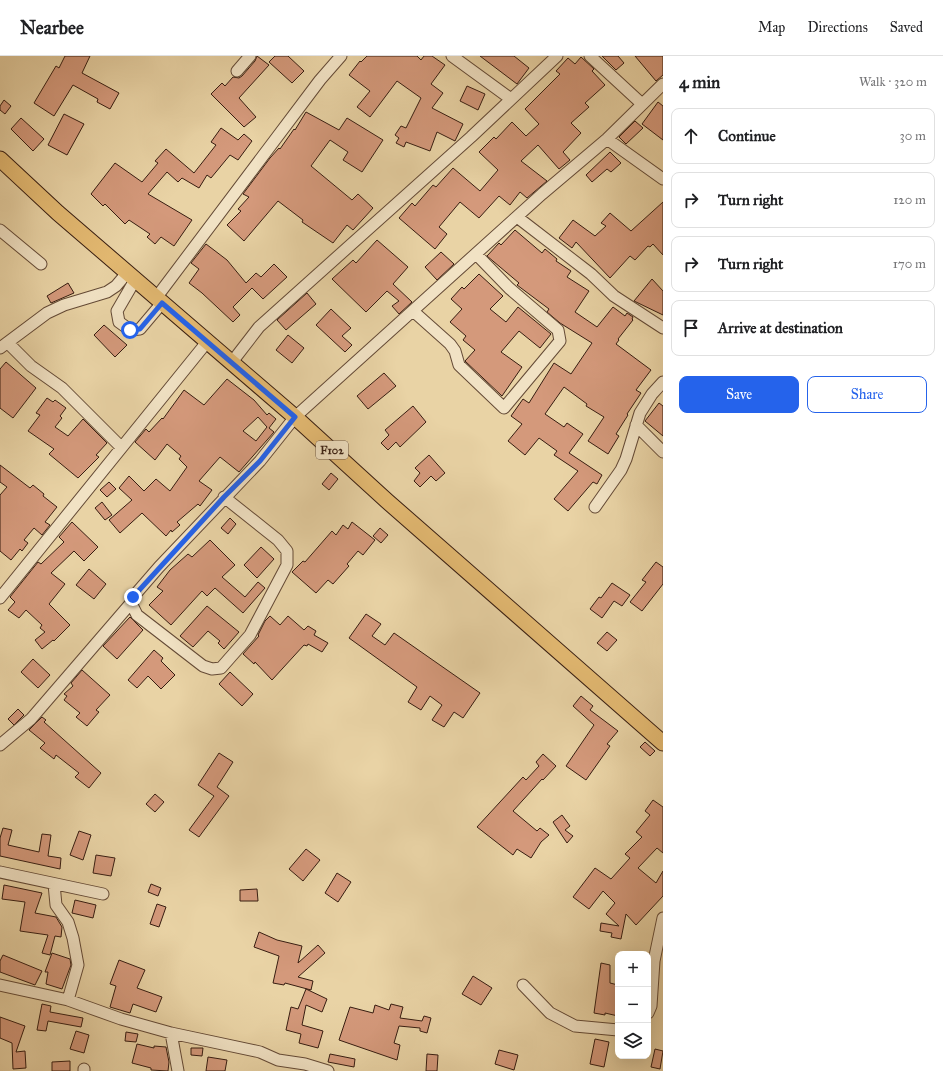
<!DOCTYPE html>
<html lang="en">
<head>
<meta charset="utf-8">
<style>
  :root { --surface:#fff; --page:#f6f6f6; --text:#202124; --muted:#757577; --line:#e0e0e0; --accent:#2563eb }
  body { margin:0; font-family:"IM FELL Great Primer",serif; background:var(--page); color:var(--text) }
  .controls { position:absolute; right:12px; bottom:12px; display:grid; overflow:hidden; border-radius:8px; box-shadow:0 4px 16px #0002 }
  .controls button { width:36px; height:36px; display:grid; place-items:center; padding:0; border:0; border-bottom:1px solid var(--line); background:var(--surface); color:var(--text); font:20px sans-serif }
  .stop { position:absolute; width:12px; height:12px; margin:-9px; border:3px solid #2563eb; border-radius:50%; background:#fff }
  .stop.end { background:#2563eb; border-color:#fff; box-shadow:0 1px 4px #0008 }
  .list { margin:0; padding:0; list-style:none }
  h2 { display:flex; justify-content:space-between; align-items:center; height:52px; margin:0; padding:0 16px; font-size:17px }
  h2 small { font-size:13px; font-weight:400; color:var(--muted) }
  .list li { display:grid; grid-template-columns:26px 1fr auto; gap:12px; align-items:center; box-sizing:border-box; height:56px; margin:0 8px 8px; padding:0 8px; border:1px solid var(--line); border-radius:8px }
  .list b { display:block; font-size:15px; white-space:nowrap }
  .list em { font-size:13px; font-style:normal; color:var(--muted) }
  .actions { display:flex; gap:8px; padding:12px 16px }
  .actions a { flex:1; padding:9px 0; border:1px solid var(--accent); border-radius:8px; text-align:center; font-size:14px; color:var(--accent) }
  .actions .main { background:var(--accent); color:#fff }
  .icon { flex:none; width:22px; height:22px; fill:none; stroke:currentColor; stroke-width:2; stroke-linecap:round; stroke-linejoin:round }
  .map { position:relative; flex:none; width:663px; height:1015px; overflow:hidden }
  header { display:flex; align-items:center; gap:24px; box-sizing:border-box; height:56px; padding:0 20px; background:var(--surface); border-bottom:1px solid var(--line) }
  header strong { font-size:19px }
  nav { display:flex; gap:22px; margin-inline-start:auto; font-size:14px }
  main { display:flex }
  aside { flex:1; background:var(--surface) }
  .map>svg:first-child { display:block }
  .building { fill:#d4997b; stroke:#371d11; fill-rule:evenodd }
  .lines { fill:none; stroke-linecap:round; stroke-linejoin:round }
  .minor-casing { stroke:#644a36; stroke-width:13 }
  .major-casing { stroke:#371d11; stroke-width:17 }
  .minor { stroke:#f1e2c4; stroke-width:11 }
  .major { stroke:#e4ba72; stroke-width:15 }
  .route { stroke:#2563eb; stroke-width:5 }
  .labels { text-anchor:middle; dominant-baseline:central; stroke-width:4; stroke-linejoin:round; paint-order:stroke }
  .shield { fill:#f1e2c4; stroke:#6f5847; stroke-width:1 }
  .shield-label { font-size:11px; font-weight:bold; fill:#371d11 }
</style>
</head>
<body>
<header>
<strong>Nearbee</strong>
<nav><a>Map</a><a>Directions</a><a>Saved</a></nav>
</header>
<main>
<div class="map">
<svg width="663" height="1015" viewBox="0 0 663 1015">
  <rect width="100%" height="100%" fill="#e9d3a5"/>
  <filter id="stains"><feTurbulence type="fractalNoise" baseFrequency=".005" numOctaves="4"/><feColorMatrix values="0 0 0 0 .2 0 0 0 0 .09 0 0 0 0 .02 0 0 0 .5 -.17"/></filter>
  <radialGradient id="worn" r=".72"><stop offset=".6" stop-color="#630" stop-opacity="0"/><stop offset="1" stop-color="#630" stop-opacity=".3"/></radialGradient>
  <path class="building" d="M65 0H90L82 17 119 37 110 53 97 46 98 43 73 29 54 60 34 47 56 10 59 12Z
    M257 0 269 9 239 42 256 61 244 71 211 38 222 27 225 30 233 21 239 22 242 20 255 5Z
    M275 0H288L304 15 292 27 269 6Z
    M367 0H417L421 4 424 0H432L445 9 431 28 443 37 432 52 463 68 455 85 437 76 430 95 406 86 404 91 396 87 399 82 395 79 401 70 406 72 421 42 397 25 370 61 357 51 370 35 349 19 360 5 361 6Z
    M480 0H514L529 12 517 28Z
    M602 0H618L624 7 616 14Z
    M635 0H663V19L656 25Z
    M581 1 594 13 592 15 605 29 585 47 589 51 571 67 581 77 563 96 570 104 559 113 538 89 521 105 547 125 527 142 520 136 510 149 499 140 479 162 460 146 439 171 447 178 435 193 399 162 412 147 415 150 433 129 436 131 453 112 480 135 498 114 479 96 494 81 496 83 512 66 526 80 539 68 525 53 560 18 556 15 568 2 575 8Z
    M467 30 485 38 478 54 460 45Z
    M4 44 11 50 5 58 0 54V50Z
    M658 46 663 50V84L642 68Z
    M306 56 339 74 347 62 383 84 362 116 343 104 348 96 330 84 311 110 352 144 358 138 373 152 353 174 347 169 333 187 302 166 303 164 278 145 244 185 227 169 241 155 238 153 249 141 243 138 270 102 279 92 280 93 294 73 295 74Z
    M64 58 84 68 67 99 48 89Z
    M21 62 44 83 33 95 11 73Z
    M635 65 643 72 626 88 619 81Z
    M221 72 238 84 244 78 252 85 238 104 230 99 211 122 207 119 199 132 182 122 178 126 167 116 148 138 192 164 174 190 161 181 155 188 147 181 150 178 129 164 125 168 105 148 103 150 91 138 115 107 142 126 158 107 155 105 166 93 194 117 216 89 211 86Z
    M610 96 621 107 611 116 607 113 592 126 586 119Z
    M663 146V199L653 188 650 191 648 190 635 204 630 200 610 222 576 186 572 192 559 182 573 164 595 180 606 170 601 167 610 157 631 175Z
    M515 174 542 197 545 193 557 203 556 205 571 215 567 221 589 235 575 256 597 271 613 251 625 260 627 257 633 261 632 263 633 264 618 283 619 284 616 288 651 314 636 334 641 337 627 358 628 359 616 378 619 380 608 398 588 385 604 361 586 350 587 348 564 331 545 358 564 371 567 367 583 378 569 397 602 419 597 428 593 426 568 455 554 443 578 415 554 399 557 395 539 382 525 399 508 385 522 368 511 360 523 343 529 347 554 307 571 318 592 287 560 267 547 256 549 253 517 229 519 227 487 200 499 187 501 189Z
    M377 184 408 211 393 228 412 246 399 258 392 250 399 245 387 235 366 256 332 223 353 204 356 207Z
    M206 188 227 204 246 227 256 217 261 221 274 208 287 221 263 243 252 232 233 251 240 259 233 266 202 237 189 227 199 213 191 207Z
    M441 196 454 208 437 224 425 211Z
    M479 218 503 240 490 253 506 266 518 251 551 278 540 292 519 275 501 296 522 311 502 340 465 305 475 294 463 284 466 280 450 266 462 253 451 243 462 231 464 233Z
    M652 223 663 235V259L634 245Z
    M68 227 74 237 51 247 47 240Z
    M307 237 316 248 286 274 277 264Z
    M331 253 351 272 342 280 352 289 345 296 316 269Z
    M104 269 127 289 115 301 94 279Z
    M288 279 304 292 292 307 276 294Z
    M6 306 36 332 13 362 0 352V313Z
    M384 317 396 330 368 353 357 340Z
    M227 323 254 344 267 359 269 357 276 363 269 372 274 376 239 416 220 401 199 425 212 434 200 450 198 448 177 466 180 469 172 476 171 474 166 480 142 457 120 477 109 464 132 444 119 432 129 420 144 435 156 423 170 435 187 411 179 403 181 400 167 388 155 404 135 386 146 373 149 376 162 362 163 363 184 334 204 349ZM258 361 267 371 256 385 243 375Z
    M47 342 53 346 55 344 66 352 60 360 62 362 55 371 68 380 83 363 107 387 96 399 99 401 78 422 49 398 54 393 28 375 40 359 36 357Z
    M659 347 663 350V380L645 365Z
    M413 350 426 366 400 391 396 386 388 394 381 387 389 379 385 374Z
    M429 399 445 417 436 425 431 420 420 431 414 425 420 417 415 412Z
    M0 409 30 432 33 429 44 438 43 440 57 451 45 466 50 469 42 479 34 472 24 484 28 487 22 495 20 493 11 504 0 495V439L7 431 0 426Z
    M331 417 338 423 329 434 322 428Z
    M109 426 116 433 107 441 100 434Z
    M102 446 112 459 105 464 95 452Z
    M230 462 236 468 228 478 221 472Z
    M72 466 98 491 84 505 74 495 51 517 65 528 49 548 70 569 54 585 53 584 42 593 35 584 45 576 40 572 42 569 26 554 19 562 8 554 15 546 10 541 38 506 41 508 64 486 59 481Z
    M352 466 375 484 363 499 358 495 347 508 349 510 333 528 328 524 316 537 292 516 303 505 305 506 332 475 336 479 343 469 348 473Z
    M380 472 388 479 381 487 373 480Z
    M210 484 235 509 222 521 245 541 258 526 265 532 243 557 215 532 207 540 202 535 171 569 149 549 163 535 157 531 170 514 188 498 192 501Z
    M261 491 274 503 257 522 244 509Z
    M656 506 663 511V528L642 555 630 546 646 526 642 524Z
    M89 513 106 528 94 543 76 529Z
    M612 527 630 539 622 550 614 545 602 562 590 553 599 541 601 542Z
    M207 550 239 576 224 593 218 587 220 585 208 575 193 591 180 580Z
    M366 558 381 568 372 580 385 589 394 577 480 637 463 662 454 656 444 671 432 664 442 649 430 640 421 654 408 646 417 631 349 582Z
    M270 560 280 569 288 560 304 574 308 570 316 575 314 579 328 587 322 596 308 588 307 590 304 589 272 624 255 606 254 608 243 598 259 580 258 579 265 565Z
    M130 561 143 574 117 603 103 590Z
    M607 576 617 584 607 595 597 587Z
    M154 594 163 602 161 605 175 619 161 633 148 620 137 632 128 624Z
    M33 603 50 619 38 632 21 616Z
    M82 614 110 639 96 654 99 656 87 670 76 661 80 657 64 644 67 640 64 638 73 630 71 627Z
    M230 616 253 638 242 650 219 628Z
    M581 640 593 650 590 654 618 675 607 688 610 690 586 724 566 710 594 669 573 650Z
    M18 653 24 659 14 669 8 663Z
    M42 661 46 664 44 666 101 717 89 732 75 721 79 717 56 699 54 703 40 692 45 687 29 674Z
    M645 686 655 695 650 700 640 691Z
    M219 697 233 706 217 731 229 740 199 781 189 774 214 740 198 729Z
    M543 698 556 710 543 724 542 723 513 755 537 775 540 772 549 779 541 786 531 802 517 793 513 799 477 771 523 721 526 724 539 710 536 706Z
    M155 738 164 746 155 756 146 748Z
    M653 744 663 751V797L657 792 638 812 656 827 663 815V840L636 869 626 858 621 883 611 881 612 877 600 875 601 867 619 870 606 858 615 847 603 835 589 853 573 841 595 812 611 823 630 802 625 798 642 781 636 776 650 759 645 755Z
    M562 759 570 770 565 774 573 780 567 787 553 766Z
    M3 772 12 774 8 789 39 796 42 778 51 779 48 800 61 802 60 813 0 800V782Z
    M79 775 91 779 83 804 70 799Z
    M306 793 320 804 303 825 289 813Z
    M96 799 115 802 111 820 93 817Z
    M337 817 351 826 338 846 325 837Z
    M151 828 161 832 158 840 148 836Z
    M4 829 42 837 35 857 56 861 62 871 61 881 55 880 50 899 42 897 48 879 20 875 25 846 2 843Z
    M257 833 258 845H240V834Z
    M75 844 96 849 93 862 72 857Z
    M157 848 166 851 159 871 150 868Z
    M259 876 277 884 302 890 298 907 318 889 325 897 298 921 313 925 311 934 285 927 284 929 273 927 279 900 254 891Z
    M52 897 70 903 71 909 62 933 46 928 48 916H45Z
    M3 899 42 915 35 929 0 916V905Z
    M119 904 145 914 137 932 162 941 156 956 133 948 130 957 110 951 116 930 110 928Z
    M601 907 610 909V927L618 929V960L605 957V959L594 957Z
    M473 920 492 932 481 949 462 938Z
    M306 933 327 943 322 956 306 949 302 969 323 975 318 992 299 987 301 978 286 974 291 951 298 953Z
    M42 948 51 950 50 956 83 962 81 971 48 965 46 975 37 974Z
    M391 948 403 951 400 962 422 965 424 960 431 962 427 977 420 975V972L399 970 394 987 400 989 397 1004 339 984 350 951 373 957 375 949 389 954Z
    M0 961 25 970 16 996 25 995 26 1012 13 1013 12 987 0 982Z
    M76 975 89 979 84 997 70 993Z
    M126 976 138 978 136 986 125 985Z
    M595 983 609 986 604 1011 590 1008Z
    M137 988 154 992V990L166 991 169 1006 168 1015 151 1014V1012L132 1007Z
    M191 992H203L202 1000 191 999Z
    M655 993 663 995 660 1013 651 1011Z
    M499 994 518 999 514 1014 495 1008Z
    M330 998 355 1003 354 1011 328 1006Z
    M427 998 438 999 437 1015H426Z
    M208 1001 227 1004 225 1015H206Z
    M70 1005V1015H52V1006Z"/>
  <g class="lines">
    <g class="minor-casing">
      <path id="minor" d="M452 0 511 43
        M590 0 642 48
        M237 15 250 0
        M607 83 663 123
        M517 161 591 218 614 240 663 272
        M0 174 41 208
        M135 224 117 255 119 266 130 274 140 273 162 247
        M156 242 320 24 341 0
        M413 255 450 288 455 295 459 309 504 352 560 285 558 274 509 232 476 198
        M8 287 31 310 62 332 121 391
        M0 292 47 257 64 249 107 236 116 230 127 217
        M232 306 259 271 471 81 557 0
        M636 369 663 396
        M224 441 278 484 287 495V509L250 579 221 612 212 613 203 610 137 559 131 547 133 541 159 511 260 405 295 361 542 138 607 83 663 28
        M595 451 621 414 626 403 640 357 652 338 663 326
        M0 542 207 286
        M0 689 31 663 131 547
        M0 816 103 838
        M54 828 56 849 68 866 73 882 78 909 68 944
        M0 929 68 944 121 963 171 977 260 996 278 1004 305 1008 328 1015
        M523 929 550 957 575 970 618 974
        M648 957 651 950 654 905 663 862
        M171 977 178 1015
        M84 1013V1015"/>
    </g>
    <g class="major-casing">
      <path id="major" d="M0 103 58 157 295 361 387 445 663 687"/>
    </g>
    <use href="#minor" class="minor"/>
    <use href="#major" class="major"/>
  </g>
  <g class="lines">
    <path class="route" d="M130 274 140 273 162 247 295 361 260 405 224 441 133 541"/>
  </g>
  <g class="labels">
    <rect class="shield" x="316" y="385" width="32" height="18" rx="3"/>
    <g class="shield-label">
      <text x="332" y="394">F102</text>
    </g>
  </g>
  <rect width="100%" height="100%" filter="url(#stains)"/>
  <rect width="100%" height="100%" fill="url(#worn)"/>
</svg>
<div class="controls">
<button>+</button>
<button>−</button>
<button><svg class="icon" aria-label="layers" viewBox="0 0 24 24"><path d="M12 4l9 5-9 5-9-5zM3 14l9 5 9-5"/></svg></button>
</div>
<div class="stop" style="left:130px;top:274px"></div>
<div class="stop end" style="left:133px;top:541px"></div>
</div>
<aside>
<h2>4 min<small>Walk · 320 m</small></h2>
<ul class="list">
<li><svg class="icon" aria-label="ahead" viewBox="0 0 24 24"><path d="M12 20V5M6 11l6-6 6 6"/></svg><div><b>Continue</b></div><em>30 m</em></li>
<li><svg class="icon" aria-label="right" viewBox="0 0 24 24"><path d="M7 20v-9h11M14 6l5 5-5 5"/></svg><div><b>Turn right</b></div><em>120 m</em></li>
<li><svg class="icon" aria-label="right" viewBox="0 0 24 24"><path d="M7 20v-9h11M14 6l5 5-5 5"/></svg><div><b>Turn right</b></div><em>170 m</em></li>
<li><svg class="icon" aria-label="arrive" viewBox="0 0 24 24"><path d="M6 21V4h12l-3 4 3 4H6"/></svg><div><b>Arrive at destination</b></div></li>
</ul>
<div class="actions"><a class="main">Save</a><a>Share</a></div>
</aside>
</main>
</body>
</html>
